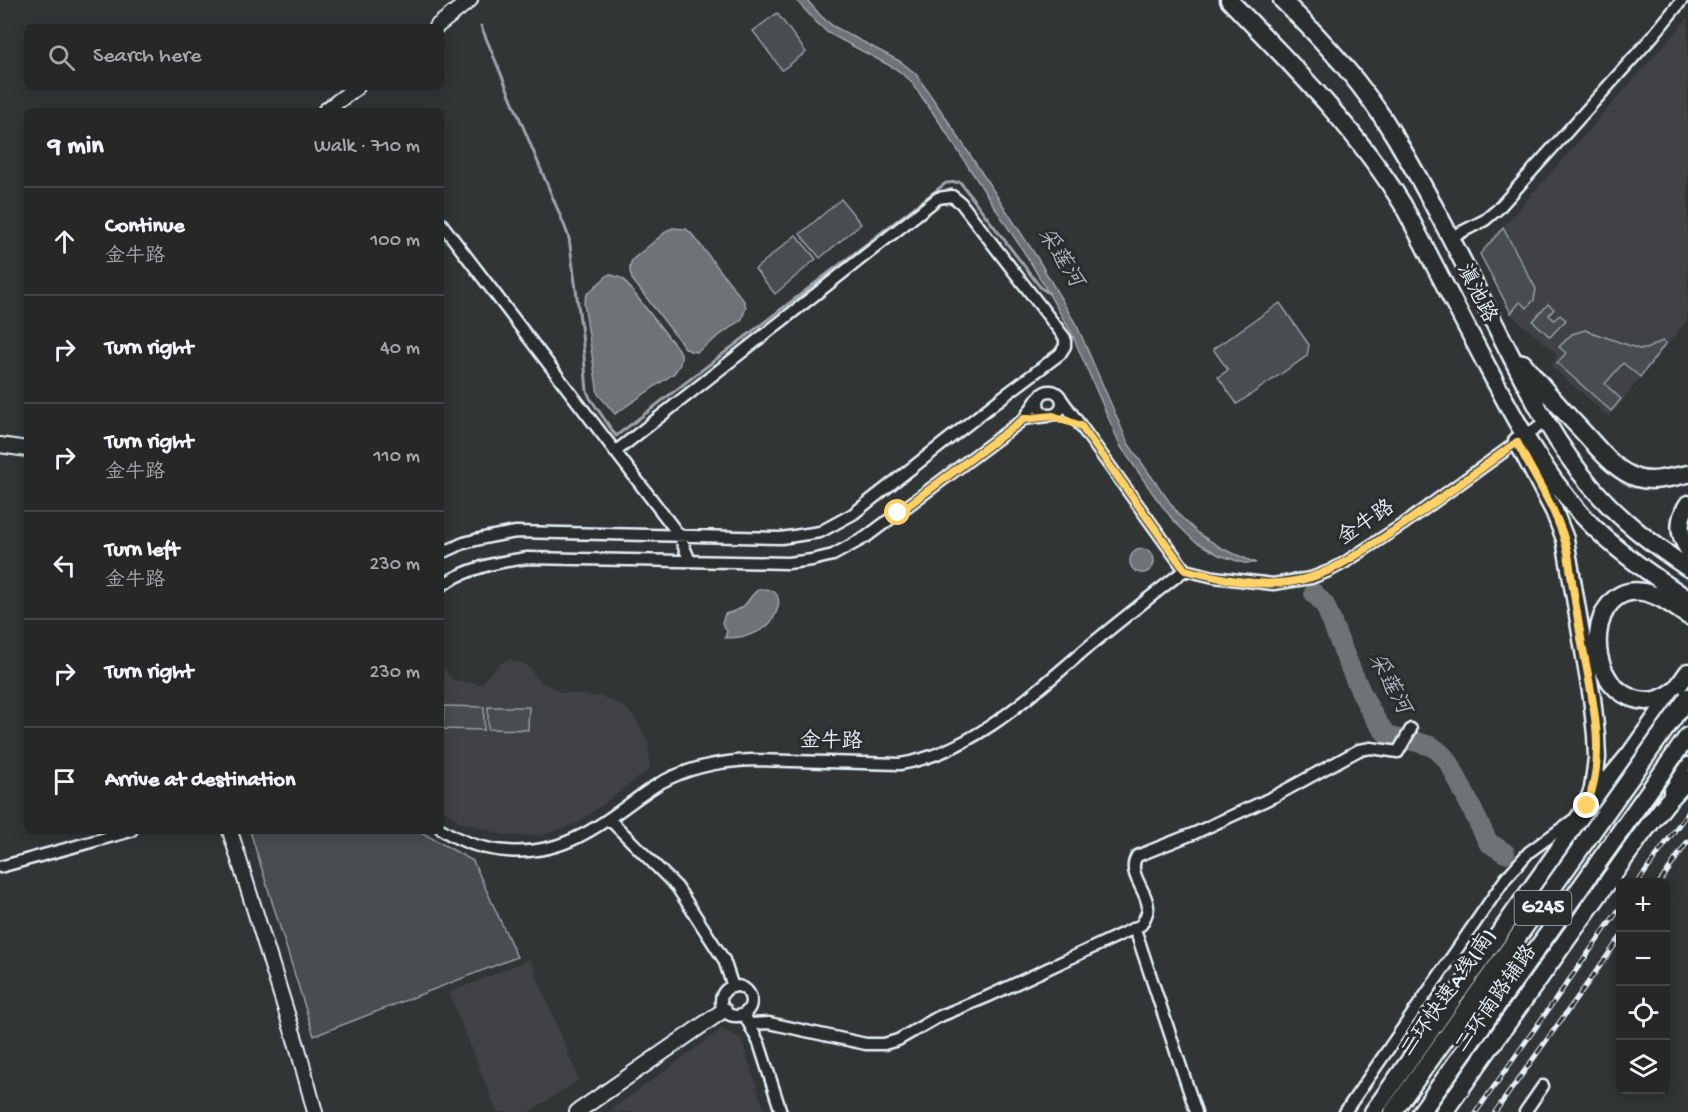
<!DOCTYPE html>
<html lang="en">
<head>
<meta charset="utf-8">
<style>
  :root { --surface:#262828; --page:#2e3030; --text:#f1f3f6; --muted:#a4a6a8; --line:#424445 }
  body { margin:0; font-family:"Gochi Hand","LXGW WenKai TC",sans-serif; background:var(--page); color:var(--text) }
  .controls { position:absolute; right:18px; bottom:18px; display:grid; overflow:hidden; border-radius:9px; box-shadow:0 3px 15px #0003 }
  .controls button { width:54px; height:54px; display:grid; place-items:center; padding:0; border:0; border-bottom:2px solid var(--line); background:var(--surface); color:var(--text); font:30px sans-serif }
  .stop { position:absolute; width:18px; height:18px; margin:-14px; border:4px solid #ffd166; border-radius:50%; background:#fff }
  .stop.end { background:#ffd166; border-color:#fff; box-shadow:0 2px 6px #0008 }
  .list { margin:0; padding:0; list-style:none }
  h2 { display:flex; justify-content:space-between; align-items:center; height:78px; margin:0; padding:0 24px; font-size:26px }
  h2 small { font-size:20px; font-weight:400; color:var(--muted) }
  .list li { display:grid; grid-template-columns:39px 1fr auto; gap:18px; align-items:center; box-sizing:border-box; height:108px; padding:0 24px; border-top:2px solid var(--line) }
  .list b { display:block; font-size:22px; white-space:nowrap }
  .list p { margin:0; font-size:20px; white-space:nowrap; color:var(--muted) }
  .list em { font-size:20px; font-style:normal; color:var(--muted) }
  .icon { flex:none; width:33px; height:33px; fill:none; stroke:currentColor; stroke-width:2; stroke-linecap:round; stroke-linejoin:round }
  .map { position:relative; flex:none; width:1688px; height:1112px; overflow:hidden }
  .search { position:absolute; background:var(--surface); box-shadow:0 3px 15px #0003; left:24px; top:24px; width:420px; height:66px; display:flex; align-items:center; gap:15px; box-sizing:border-box; padding:0 21px; border-radius:9px; color:var(--muted); font-size:22px }
  .panel { position:absolute; background:var(--surface); box-shadow:0 3px 15px #0003; left:24px; top:108px; width:420px; height:726px; border-radius:9px }
  .map>svg:first-child { display:block }
  .built { fill:#3f4244 }
  .green { fill:#494d4f; stroke:#989fa4; stroke-width:1.5 }
  .water { fill:#6e7376; stroke:#9fa5aa; stroke-width:1.5 }
  .lines { fill:none; stroke-linecap:round; stroke-linejoin:round }
  .stream { stroke:#9fa5aa; stroke-width:3 }
  .river { stroke:#6e7376; stroke-width:20 }
  .minor-casing { stroke:#e8f1f8; stroke-width:15 }
  .tertiary-casing { stroke:#e8f1f8; stroke-width:18 }
  .primary-casing { stroke:#e8f1f8; stroke-width:21 }
  .trunk-casing { stroke:#e8f1f8; stroke-width:21 }
  .minor { stroke:#2a2d2e; stroke-width:10 }
  .tertiary { stroke:#2a2d2e; stroke-width:14 }
  .primary { stroke:#2a2d2e; stroke-width:16 }
  .trunk { stroke:#2a2d2e; stroke-width:16 }
  .rail-casing { stroke:#e8f1f8; stroke-width:5 }
  .rail { stroke:#2a2d2e; stroke-width:3; stroke-dasharray:9; stroke-linecap:butt }
  .trunk-bridge-casing { stroke:#e8f1f8; stroke-width:21; stroke-linecap:butt }
  .trunk-bridge { stroke:#2a2d2e; stroke-width:16 }
  .route { stroke:#ffd166; stroke-width:8 }
  .labels { text-anchor:middle; dominant-baseline:central; stroke-width:6; stroke-linejoin:round; paint-order:stroke }
  .shield { fill:#2a2d2e; stroke:#afb6bb; stroke-width:1.5 }
  .shield-label { font-size:20px; font-weight:bold; fill:#e8f1f8 }
  .street-label { font-size:21px; fill:#e8f1f8; stroke:#2a2d2e }
  .water-label { font-size:22px; font-style:italic; fill:#b1b8be; stroke:#2a2d2e }
</style>
</head>
<body>
<div class="map">
<svg width="1688" height="1112" viewBox="0 0 1688 1112">
  <rect width="100%" height="100%" fill="#323536"/>
  <filter id="ink" filterUnits="userSpaceOnUse"><feTurbulence type="fractalNoise" baseFrequency=".0167" numOctaves="2"/><feDisplacementMap in="SourceGraphic" scale="12" xChannelSelector="R" yChannelSelector="G"/><feConvolveMatrix kernelMatrix="1 2 1 2 8 2 1 2 1" color-interpolation-filters="sRGB"/></filter>
  <g filter="url(#ink)">
    <path class="built" d="M1688 18V319L1609 417 1552 367 1557 354 1511 315 1479 254Z
      M510 659 528 666 538 680 560 692 603 697 626 708 637 721 648 742 650 769 578 823 540 836 504 835 458 821 441 807V665L453 680 482 684 490 673 501 663Z
      M530 959 579 1080 529 1112H497L449 993Z
      M722 1029 741 1039 765 1112H608Z"/>
    <path class="green" d="M777 13 806 52 782 70 753 31Z
      M841 199 861 224 820 258 800 234Z
      M1503 228 1536 289 1534 300 1527 308 1520 302 1511 313 1480 254Z
      M796 235 816 259 775 294 755 269Z
      M1280 303 1309 345 1307 356 1237 404 1218 377 1228 370 1213 349Z
      M1548 304 1554 309 1549 315 1554 320 1560 315 1566 320 1550 337 1533 321Z
      M1585 330 1639 349H1646L1662 341 1666 343 1640 377 1623 363 1605 384 1621 399 1611 411 1557 363 1566 353 1559 347 1572 334Z
      M444 706 484 707V730L443 729Z
      M488 707H529L528 730 488 729Z
      M250 831H419L473 861 517 957 314 1036Z"/>
    <path class="water" d="M796 0H807L821 16 833 26 901 62 916 74 946 118 1038 259 1078 328 1128 443 1146 469 1179 515 1199 534 1223 549 1256 563H1244L1219 555 1193 540 1173 520 1154 495 1121 447 1071 332 1031 263 940 123 910 80 896 69 828 33 816 22Z
      M673 228 686 229 691 233 744 301 746 307 742 319 697 352 690 351 685 348 632 279C629 272 629 267 632 260L668 230Z
      M609 274 623 279 681 353C682 363 679 367 673 374L615 414 598 394 584 303 587 294Z
      M1130 561a12 12 0 1 1 24 0a12 12 0 1 1-24 0Z
      M759 589C764 589 769 589 773 591 785 599 775 619 767 626 756 635 740 638 725 638L727 631 722 623 725 614C734 612 743 609 748 601 752 595 753 593 759 589Z"/>
    <g class="lines">
      <path class="stream" d="M481 26 565 227 569 238 582 334 587 391 590 398 616 436 946 183 960 182 1041 288 1049 293"/>
      <path class="river" d="M1314 593 1325 605C1336 632 1369 724 1390 736 1393 738 1399 739 1403 739 1427 744 1435 744 1450 764L1488 842 1505 853"/>
      <g class="minor-casing">
        <path id="minor" d="M441 223 679 535 690 561
          M1450 238 1485 220 1498 209 1652 37 1682 0
          M1038 403a12 12 0 1 1 24 0a12 12 0 1 1-24 0Z
          M1038 398 1024 419 1047 416
          M1062 400 1185 570 1214 577 1273 584 1311 578 1329 571 1344 563 1405 523 1546 421
          M441 552C449 551 456 546 464 543 481 538 498 535 516 532L781 538 820 532 853 514 1000 399 1060 354 1065 346V338L961 203 952 196 938 198 615 452
          M441 586C467 568 497 562 527 558L788 563 812 560 833 555 866 537 1024 419
          M1669 791 1688 763
          M609 819 677 887 724 960 733 987
          M441 829C483 856 536 859 580 836 609 822 633 799 660 783 689 767 721 761 753 760L900 764C972 753 1034 693 1088 647 1120 621 1152 595 1185 570
          M0 867 131 831
          M1135 929 1196 1112
          M721 1001a15 15 0 1 1 30 0a15 15 0 1 1-30 0Z
          M744 1014 759 1043 781 1112
          M750 1024 769 1023 866 1044H884L898 1040 938 1017 989 996 1141 925C1144 920 1148 914 1148 907 1147 890 1126 873 1137 856L1195 833 1275 796 1359 750 1371 748 1398 752 1411 729
          M1345 1112 1506 878 1529 852 1573 820
          M1525 1112 1543 1086"/>
      </g>
      <g class="tertiary-casing">
        <path id="tertiary" d="M436 27 470 0
          M325 111 357 87
          M0 445 27 449
          M230 831 298 1049 315 1112
          M577 1112 724 1010"/>
      </g>
      <g class="primary-casing">
        <path id="primary" d="M1229 0C1291 64 1356 128 1403 205 1428 254 1454 302 1479 351 1509 408 1537 465 1581 514 1612 548 1649 573 1688 599
          M1282 0C1325 42 1364 85 1395 137 1435 204 1470 276 1506 346 1531 395 1555 444 1591 486 1619 519 1652 544 1688 568
          M1523 363C1542 387 1563 411 1584 433 1599 449 1615 471 1637 478 1653 483 1672 477 1688 474
          M1517 441 1554 511 1565 539 1592 698 1596 735 1597 758 1593 789 1562 869
          M1688 504C1678 519 1678 534 1688 549
          M1675 690C1662 700 1647 704 1632 698 1581 679 1589 583 1643 592 1660 595 1674 607 1688 616
          M1592 800 1630 754 1688 672"/>
      </g>
      <g class="trunk-casing">
        <path id="trunk" d="M1373 1112 1557 852 1586 807
          M1393 1112 1524 928
          M1421 1112 1688 736
          M1444 1112 1642 834 1667 802 1688 779"/>
      </g>
      <use href="#minor" class="minor"/>
      <use href="#tertiary" class="tertiary"/>
      <use href="#primary" class="primary"/>
      <use href="#trunk" class="trunk"/>
      <g class="rail-casing">
        <path id="rail" d="M1638 882 1688 812
          M1660 882 1688 841
          M1476 1112 1620 908
          M1495 1112 1620 938"/>
      </g>
      <use href="#rail" class="rail"/>
      <g class="trunk-bridge-casing">
        <path id="trunk-bridge" d="M1524 928 1688 697"/>
      </g>
      <use href="#trunk-bridge" class="trunk-bridge"/>
    </g>
  </g>
  <g class="lines" filter="url(#ink)">
    <path class="route" d="M898 513 1024 419 1053 416 1081 426 1185 570C1218 578 1254 587 1289 582 1325 578 1353 557 1383 538 1429 508 1473 474 1517 442 1535 479 1559 512 1568 553 1572 583 1577 614 1582 644 1592 697 1608 756 1586 807L1587 806"/>
  </g>
  <g class="labels">
    <rect class="shield" x="1514.5" y="891" width="57" height="34" rx="4.5"/>
    <g class="shield-label">
      <text x="1543" y="908">G245</text>
    </g>
    <g class="street-label">
      <text transform="translate(1475 294) rotate(63)">滇池路</text>
      <text transform="translate(1367 524) rotate(-34)">金牛路</text>
      <text transform="translate(831 743) rotate(1)">金牛路</text>
      <text transform="translate(1450 994) rotate(-55)">二环快速A线(南)</text>
      <text transform="translate(1497 1000) rotate(-55)">二环南路辅路</text>
    </g>
    <g class="water-label">
      <text transform="translate(1059 258) rotate(58)">采莲河</text>
      <text transform="translate(1388 684) rotate(62)">采莲河</text>
    </g>
  </g>
</svg>
<div class="controls">
<button>+</button>
<button>−</button>
<button><svg class="icon" aria-label="locate" viewBox="0 0 24 24"><circle cx="12" cy="12" r="6"/><path d="M12 2v4M12 18v4M2 12h4M18 12h4"/></svg></button>
<button><svg class="icon" aria-label="layers" viewBox="0 0 24 24"><path d="M12 4l9 5-9 5-9-5zM3 14l9 5 9-5"/></svg></button>
</div>
<div class="stop" style="left:898px;top:513px"></div>
<div class="stop end" style="left:1587px;top:806px"></div>
<div class="search"><svg class="icon" aria-label="search" viewBox="0 0 24 24"><circle cx="10" cy="10" r="6"/><path d="M15 15l6 6"/></svg>Search here</div>
<section class="panel">
<h2>9 min<small>Walk · 710 m</small></h2>
<ul class="list">
<li><svg class="icon" aria-label="ahead" viewBox="0 0 24 24"><path d="M12 20V5M6 11l6-6 6 6"/></svg><div><b>Continue</b><p>金牛路</p></div><em>100 m</em></li>
<li><svg class="icon" aria-label="right" viewBox="0 0 24 24"><path d="M7 20v-9h11M14 6l5 5-5 5"/></svg><div><b>Turn right</b></div><em>40 m</em></li>
<li><svg class="icon" aria-label="right" viewBox="0 0 24 24"><path d="M7 20v-9h11M14 6l5 5-5 5"/></svg><div><b>Turn right</b><p>金牛路</p></div><em>110 m</em></li>
<li><svg class="icon" aria-label="left" viewBox="0 0 24 24"><path d="M17 20v-9H6M10 6l-5 5 5 5"/></svg><div><b>Turn left</b><p>金牛路</p></div><em>230 m</em></li>
<li><svg class="icon" aria-label="right" viewBox="0 0 24 24"><path d="M7 20v-9h11M14 6l5 5-5 5"/></svg><div><b>Turn right</b></div><em>230 m</em></li>
<li><svg class="icon" aria-label="arrive" viewBox="0 0 24 24"><path d="M6 21V4h12l-3 4 3 4H6"/></svg><div><b>Arrive at destination</b></div></li>
</ul>
</section>
</div>
</body>
</html>
